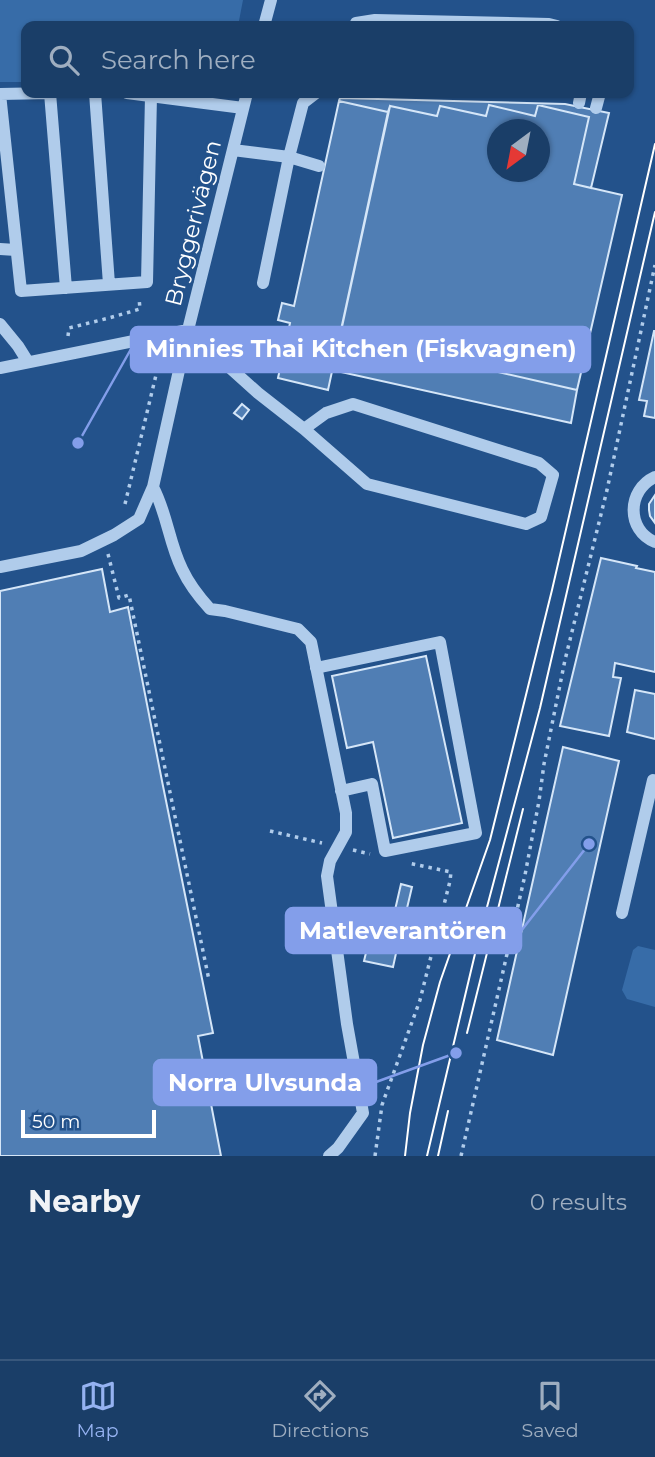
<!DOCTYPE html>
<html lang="en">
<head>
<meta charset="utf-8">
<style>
  :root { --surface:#1a3e68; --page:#274971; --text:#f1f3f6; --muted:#9faec0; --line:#38577c; --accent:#95b2f1 }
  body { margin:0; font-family:Montserrat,sans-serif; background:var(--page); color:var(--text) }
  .compass { position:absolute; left:487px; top:119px; width:63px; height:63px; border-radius:50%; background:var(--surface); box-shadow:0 2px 5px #0004; rotate:212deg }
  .scale { position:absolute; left:21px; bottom:18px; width:135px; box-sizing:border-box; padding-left:7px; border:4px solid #fff; border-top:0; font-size:19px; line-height:24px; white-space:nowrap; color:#fff; -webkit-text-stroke:5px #23528b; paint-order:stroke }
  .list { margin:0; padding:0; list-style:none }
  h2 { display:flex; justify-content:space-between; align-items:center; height:91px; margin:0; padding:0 28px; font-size:30px }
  h2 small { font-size:23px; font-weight:400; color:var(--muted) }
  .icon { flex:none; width:38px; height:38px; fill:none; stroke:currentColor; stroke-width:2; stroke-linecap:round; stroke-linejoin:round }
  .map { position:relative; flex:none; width:655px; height:1156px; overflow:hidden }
  .search { position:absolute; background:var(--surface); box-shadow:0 2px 5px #0004; left:21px; right:21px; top:21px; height:77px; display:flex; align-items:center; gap:18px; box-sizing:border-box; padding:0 24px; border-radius:14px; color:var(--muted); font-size:26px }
  .sheet { height:203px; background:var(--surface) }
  nav { display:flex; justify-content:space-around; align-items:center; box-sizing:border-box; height:98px; border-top:2px solid var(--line); background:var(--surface); font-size:19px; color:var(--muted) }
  nav a { display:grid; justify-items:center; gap:4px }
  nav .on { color:var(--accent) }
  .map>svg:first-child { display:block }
  .green { fill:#376ca8 }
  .building { fill:#507eb4; stroke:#d5e6f8; stroke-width:2; fill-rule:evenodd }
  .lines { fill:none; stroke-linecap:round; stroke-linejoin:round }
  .path { stroke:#b0cceb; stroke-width:3.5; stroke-dasharray:3.5 5; stroke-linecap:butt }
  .minor { stroke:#b0cceb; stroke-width:12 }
  .tram { stroke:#fff; stroke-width:2 }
  .labels { text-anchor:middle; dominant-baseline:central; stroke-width:5; stroke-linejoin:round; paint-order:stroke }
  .street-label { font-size:23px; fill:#fff; stroke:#23528b }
  .leader { fill:none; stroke:#839eea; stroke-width:2.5 }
  .callout-dot { fill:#839eea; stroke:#23528b; stroke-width:2.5 }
  .callout { fill:#839eea; stroke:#839eea; stroke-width:2.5 }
  .callout-label { font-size:24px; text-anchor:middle; font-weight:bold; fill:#fff }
</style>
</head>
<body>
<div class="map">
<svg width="655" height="1156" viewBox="0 0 655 1156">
  <rect width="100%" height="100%" fill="#23528b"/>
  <path class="green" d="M0 0H243L238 26H26V82H0Z
    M638 946 655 950V1007L627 999 622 990 633 950Z"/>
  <path class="building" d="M340 98 565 104 609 113 591 188 574 184 589 117 538 105 535 116 489 105 486 116 440 106 437 116 390 106 388 112 339 101Z
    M339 101 388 112 328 390 278 378 290 323 278 320 282 303 294 306Z
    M489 105 535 116 538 105 589 117 574 184 622 195 577 390 340 336 390 106 437 116 440 106 486 116ZM498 130H540V172H498Z
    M654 331H655V418L644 416 647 401 639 400Z
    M340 336 577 390 571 423 332 370Z
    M242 404 249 410 242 419 234 413Z
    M655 495V523L650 516 649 510V504Z
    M601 558 637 566 636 568 655 572V672L615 663 613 677 621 678 609 736 560 726Z
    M102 569 110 612 128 607 162 781 213 1033 198 1036 221 1156H0V591Z
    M426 656 462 823 393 838 373 742 347 748 332 676Z
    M635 690 655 694V739L627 732Z
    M563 747 619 761 553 1055 497 1040Z
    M401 884 412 887 403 925 392 923Z
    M372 928 400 935 393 967 364 961Z"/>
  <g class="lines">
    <path class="path" d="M68 336 69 328 109 318 140 309 139 298
      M125 504 156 375 158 351
      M108 554 119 598 129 595 209 980
      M270 831 322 843
      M353 850 370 854
      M438 929 509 943
      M375 1156 382 1105 420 1000 450 881 451 872 408 863
      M461 1156 525 875 539 801 544 764 565 660 607 490 655 265"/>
    <path class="minor" d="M264 26 271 0
      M355 26 356 23 375 20 549 24 557 26
      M50 93 66 288
      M95 93 109 284
      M127 93 243 108
      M0 94 21 291 147 282 151 96
      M0 94 51 93
      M579 103 581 93
      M596 108 600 93
      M233 150 289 157 303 103 316 93
      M0 249 16 250
      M263 283 289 157 319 166
      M0 324 18 346 28 362
      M0 368 188 330 258 393 304 429 367 484 526 524 541 517 553 475 539 463 353 404 326 413 304 429
      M655 477C627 490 626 530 655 542
      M153 487C167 513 169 543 182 569 189 584 199 597 210 609L225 611 298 629 311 642 346 813V832L330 861 327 876 347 1024 363 1113 338 1148 329 1156
      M0 567 81 551 114 535 139 519 153 487 188 330 247 93
      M316 668 440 642 476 833 385 851 372 784 341 791
      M622 913 653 780"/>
    <path class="tram" d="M467 1033 523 809
      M405 1156 410 1113 423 1045 440 982 490 840 552 590 655 144
      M427 1156 479 937 540 708 655 212
      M438 1156 448 1111"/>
  </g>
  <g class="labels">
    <g class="street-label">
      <text transform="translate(193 223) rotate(-76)">Bryggerivägen</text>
    </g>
  </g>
  <path class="leader" d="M78 443L131 349M589 844L521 931M456 1053L376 1082"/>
  <g class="callout-dot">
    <circle cx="78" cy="443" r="7"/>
    <circle cx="589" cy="844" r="7"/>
    <circle cx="456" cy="1053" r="7"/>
  </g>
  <g class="callout">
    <rect x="131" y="327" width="459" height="45" rx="7"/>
    <rect x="286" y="908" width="235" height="45" rx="7"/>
    <rect x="154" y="1060" width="222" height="45" rx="7"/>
  </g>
  <g class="callout-label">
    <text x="361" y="357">Minnies Thai Kitchen (Fiskvagnen)</text>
    <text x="403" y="939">Matleverantören</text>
    <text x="265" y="1091">Norra Ulvsunda</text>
  </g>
</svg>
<svg class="compass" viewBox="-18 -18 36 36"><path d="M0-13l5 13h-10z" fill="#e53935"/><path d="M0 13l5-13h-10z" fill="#9faec0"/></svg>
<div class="scale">50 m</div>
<div class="search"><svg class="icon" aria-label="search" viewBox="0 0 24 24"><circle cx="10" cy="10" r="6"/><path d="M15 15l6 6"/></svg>Search here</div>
</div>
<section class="sheet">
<h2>Nearby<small>0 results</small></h2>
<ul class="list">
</ul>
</section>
<nav>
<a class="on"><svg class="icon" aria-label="map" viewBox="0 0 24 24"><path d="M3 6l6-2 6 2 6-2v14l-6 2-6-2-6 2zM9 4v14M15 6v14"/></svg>Map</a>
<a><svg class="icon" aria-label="directions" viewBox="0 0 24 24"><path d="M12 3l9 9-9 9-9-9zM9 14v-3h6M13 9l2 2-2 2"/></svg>Directions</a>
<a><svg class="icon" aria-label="saved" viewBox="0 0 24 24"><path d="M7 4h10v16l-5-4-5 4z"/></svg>Saved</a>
</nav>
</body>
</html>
